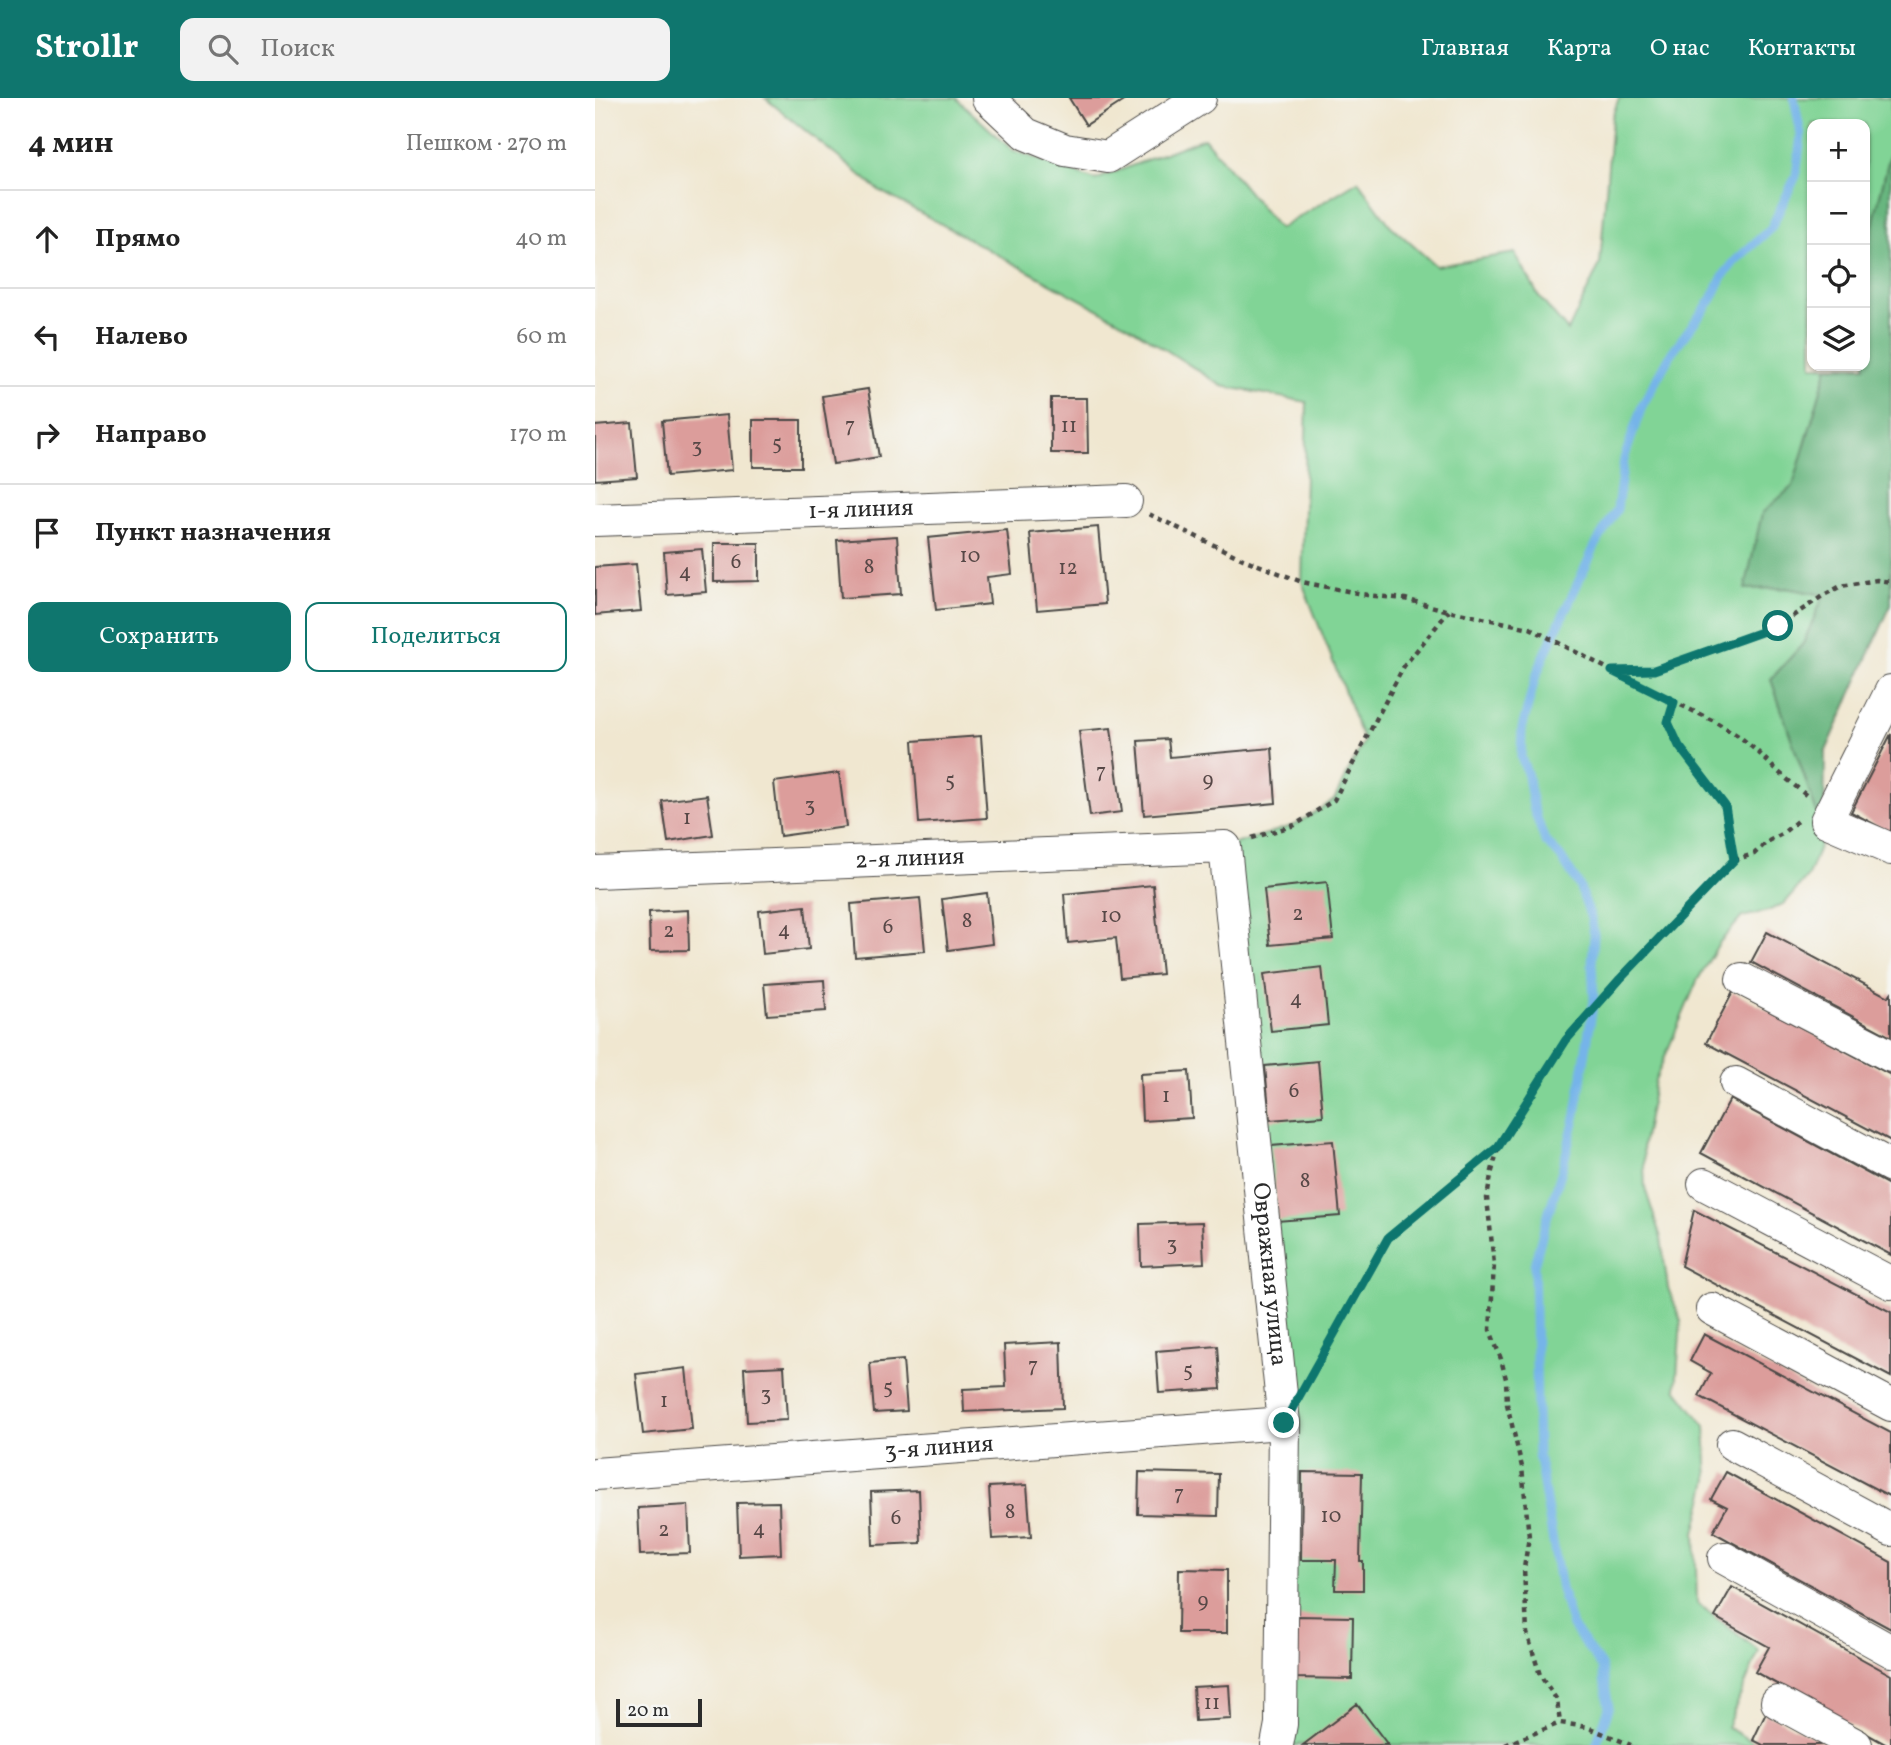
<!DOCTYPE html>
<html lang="ru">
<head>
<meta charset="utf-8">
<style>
  :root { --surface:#fff; --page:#f2f2f2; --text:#222; --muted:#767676; --line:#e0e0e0; --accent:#0f766e }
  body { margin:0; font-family:Vollkorn,serif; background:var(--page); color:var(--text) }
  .controls { position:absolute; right:21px; top:21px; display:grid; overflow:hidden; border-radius:14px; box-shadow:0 2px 5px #0004 }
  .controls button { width:63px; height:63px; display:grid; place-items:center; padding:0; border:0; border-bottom:2px solid var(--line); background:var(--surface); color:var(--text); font:35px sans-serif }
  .scale { position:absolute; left:21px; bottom:18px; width:86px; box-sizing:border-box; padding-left:7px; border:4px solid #2b2b2b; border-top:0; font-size:19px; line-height:24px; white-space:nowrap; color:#2b2b2b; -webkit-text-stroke:5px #f6f6f2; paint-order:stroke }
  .stop { position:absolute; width:21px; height:21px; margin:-16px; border:5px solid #0f766e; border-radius:50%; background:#fff }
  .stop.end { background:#0f766e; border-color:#fff; box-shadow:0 2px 7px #0008 }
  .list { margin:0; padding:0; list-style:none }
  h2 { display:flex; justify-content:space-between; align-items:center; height:91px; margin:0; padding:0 28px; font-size:30px }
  h2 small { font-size:23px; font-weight:400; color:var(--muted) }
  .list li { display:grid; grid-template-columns:46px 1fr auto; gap:21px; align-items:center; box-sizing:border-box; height:98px; padding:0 28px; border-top:2px solid var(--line) }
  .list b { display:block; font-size:26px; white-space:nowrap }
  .list em { font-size:23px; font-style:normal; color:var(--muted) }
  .actions { display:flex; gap:14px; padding:21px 28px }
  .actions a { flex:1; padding:16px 0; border:2px solid var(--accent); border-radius:14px; text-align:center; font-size:24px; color:var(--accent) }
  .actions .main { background:var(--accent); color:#fff }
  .icon { flex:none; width:38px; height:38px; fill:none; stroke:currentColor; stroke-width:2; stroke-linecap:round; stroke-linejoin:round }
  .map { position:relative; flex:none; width:1296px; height:1647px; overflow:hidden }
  header { display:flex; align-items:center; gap:42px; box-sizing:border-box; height:98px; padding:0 35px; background:var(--accent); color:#fff }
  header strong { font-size:33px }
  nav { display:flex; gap:38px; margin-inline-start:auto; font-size:24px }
  .search { width:490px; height:63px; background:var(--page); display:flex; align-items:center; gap:18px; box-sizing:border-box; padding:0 24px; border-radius:14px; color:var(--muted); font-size:26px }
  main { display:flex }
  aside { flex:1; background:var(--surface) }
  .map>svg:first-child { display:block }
  .green { fill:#81d496; stroke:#568060; stroke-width:2 }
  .forest { fill:#68b67f; stroke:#4a7055; stroke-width:2 }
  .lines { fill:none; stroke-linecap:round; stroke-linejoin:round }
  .stream { stroke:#75b4e9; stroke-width:9 }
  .building { fill:#dc9d9b }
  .minor-casing { stroke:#494744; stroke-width:34 }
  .path { stroke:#494744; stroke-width:4.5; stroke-dasharray:5 5; stroke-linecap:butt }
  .minor { stroke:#fff; stroke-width:32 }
  .route { stroke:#0f766e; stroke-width:9 }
  .labels { text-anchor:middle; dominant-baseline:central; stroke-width:7; stroke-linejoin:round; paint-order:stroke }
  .number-label { font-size:21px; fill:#574847 }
  .street-label { font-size:24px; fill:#2b2b2b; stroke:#f6f6f2 }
</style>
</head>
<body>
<header>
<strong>Strollr</strong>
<div class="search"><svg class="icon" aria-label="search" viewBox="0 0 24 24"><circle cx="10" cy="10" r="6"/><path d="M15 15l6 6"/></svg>Поиск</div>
<nav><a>Главная</a><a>Карта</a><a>О нас</a><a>Контакты</a></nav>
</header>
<main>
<aside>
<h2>4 мин<small>Пешком · 270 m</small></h2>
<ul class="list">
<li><svg class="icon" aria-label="ahead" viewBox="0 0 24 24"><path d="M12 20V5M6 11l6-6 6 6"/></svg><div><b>Прямо</b></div><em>40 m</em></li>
<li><svg class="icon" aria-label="left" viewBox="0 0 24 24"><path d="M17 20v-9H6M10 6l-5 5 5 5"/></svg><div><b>Налево</b></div><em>60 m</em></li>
<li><svg class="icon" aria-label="right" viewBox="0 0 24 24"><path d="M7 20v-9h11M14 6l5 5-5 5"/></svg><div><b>Направо</b></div><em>170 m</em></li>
<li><svg class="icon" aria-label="arrive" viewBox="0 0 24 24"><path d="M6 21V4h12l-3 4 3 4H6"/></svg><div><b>Пункт назначения</b></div></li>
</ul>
<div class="actions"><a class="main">Сохранить</a><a>Поделиться</a></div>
</aside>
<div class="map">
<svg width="1296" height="1647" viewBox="0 0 1296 1647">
  <rect width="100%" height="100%" fill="#f6f6f2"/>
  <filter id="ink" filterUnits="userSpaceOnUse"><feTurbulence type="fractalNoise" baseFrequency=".0143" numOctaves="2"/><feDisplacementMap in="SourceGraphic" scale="14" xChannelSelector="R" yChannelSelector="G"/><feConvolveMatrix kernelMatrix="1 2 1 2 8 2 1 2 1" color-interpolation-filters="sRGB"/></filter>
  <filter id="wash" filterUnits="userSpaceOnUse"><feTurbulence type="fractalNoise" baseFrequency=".00686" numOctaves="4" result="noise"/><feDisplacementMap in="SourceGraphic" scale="28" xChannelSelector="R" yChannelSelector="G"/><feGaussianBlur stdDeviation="1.57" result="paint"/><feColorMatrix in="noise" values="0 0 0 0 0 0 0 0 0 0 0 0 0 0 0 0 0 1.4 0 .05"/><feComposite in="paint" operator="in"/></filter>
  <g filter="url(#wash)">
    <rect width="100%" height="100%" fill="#f0e7d0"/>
    <path class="green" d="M170 0H361L417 52 500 82 609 40 684 131 763 83 795 127 841 168 920 155 944 199 973 233 1005 166 1017 19 1024 0H1296V52L1270 159V26H1217V268H1233L1198 388 1167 416 1151 491 1191 490 1229 497 1208 546 1176 581 1229 736 1213 778 1190 805 1173 813 1147 819 1124 845 1102 883 1060 982 1048 1046 1050 1090 1066 1140 1073 1190 1086 1223 1081 1291 1110 1328 1113 1382 1100 1435 1102 1505 1164 1553 1132 1629 1163 1647H682L689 1325 630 749 700 727 739 702 769 643 707 484 712 304 627 288 531 226 285 93Z"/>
    <path class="forest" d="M1296 52V507L1230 655 1229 736 1176 581 1208 546 1229 497 1191 490 1150 491 1167 415 1198 388 1233 268H1270V159Z"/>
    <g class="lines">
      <path class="stream" d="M1001 1647 1014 1610 1007 1569 977 1528 966 1491 943 1355 939 1167 951 1123 967 1072 981 1016 999 901 997 866 999 837 996 820 984 787 965 758 950 743 938 709 933 678 926 659 927 631 940 581 950 556 1000 448 1022 411 1029 361 1047 308 1077 254 1117 201 1128 178 1140 163 1176 130 1201 78 1206 37 1199 0"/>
    </g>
    <g id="blocks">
      <path class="building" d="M474 0H529L530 2 491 27Z
        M273 291 284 359 238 366 227 298Z
        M456 300H492L493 355H456Z
        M132 317 137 372 72 378 67 323Z
        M158 322H206V369H158Z
        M37 325 42 379 0 382V328Z
        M503 429 510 506 442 512 435 435Z
        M412 432 417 476 392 479 395 506 341 512 333 440Z
        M302 438 306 496 246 500 242 442Z
        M119 445H164V483L119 484Z
        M107 451 111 494 72 497 69 454Z
        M41 466 46 513 0 517V469Z
        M516 630 527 714 495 718 484 633Z
        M1296 636V735L1256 714Z
        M386 638 392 720 324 725 318 643Z
        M573 641 575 659 677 650 681 705 549 717 543 643Z
        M244 675 251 729 185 738 179 684Z
        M112 697 118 737 73 744 67 703Z
        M732 784 738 841 675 847 669 791Z
        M558 787 567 876 525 880 521 840 473 845 469 796Z
        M392 795 397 846 353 852 347 801Z
        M325 800 330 853 260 859 256 806Z
        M210 808 214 851 168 856 164 813Z
        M93 812 94 852 55 853 54 814Z
        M1172 834 1293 899 1296 895V939L1156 864Z
        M727 869 733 927 676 933 669 876Z
        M229 882 231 913 172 917 169 886Z
        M1138 894 1296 977V1043L1111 945Z
        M723 963 728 1018 675 1022 670 968Z
        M594 973 597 1020 547 1023 545 976Z
        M1135 1001 1296 1088V1157L1106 1055Z
        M738 1043 745 1118 682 1123 676 1048Z
        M1099 1112 1296 1214V1279L1086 1168Z
        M607 1124 609 1165 546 1168 545 1126Z
        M1109 1236 1296 1335V1399L1104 1298 1116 1275 1095 1263Z
        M466 1244 468 1310 369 1314 368 1291 411 1289 409 1247Z
        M623 1248 626 1291 564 1295 561 1253Z
        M308 1262 312 1313 279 1315 275 1265Z
        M189 1268 192 1322 152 1324 149 1270Z
        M91 1270 97 1331 48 1336 41 1276Z
        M544 1374 624 1376 623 1418 543 1416Z
        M707 1374 767 1375 765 1463H768V1492H740L741 1462H706Z
        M1131 1374 1296 1464V1531L1118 1434 1132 1409 1116 1401Z
        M432 1387 436 1439 397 1441 394 1389Z
        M324 1392 326 1445 278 1447 276 1394Z
        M184 1404 186 1456 144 1458 142 1405Z
        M93 1407 95 1455 45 1457 43 1410Z
        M584 1471 632 1472V1535H583Z
        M1137 1489 1296 1577V1647H1292L1160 1574 1174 1549 1120 1519Z
        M700 1518 758 1519 757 1581 699 1580Z
        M634 1587 636 1621 600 1623 598 1589Z
        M762 1606 793 1647H708Z
        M1171 1615 1233 1647H1168L1158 1642Z"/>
    </g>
  </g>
  <g filter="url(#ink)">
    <use href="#blocks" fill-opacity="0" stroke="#494744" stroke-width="2"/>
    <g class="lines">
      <g class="minor-casing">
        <g id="minor">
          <path d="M393 0 431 36 470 52 513 59 605 0"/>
          <path id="s1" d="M0 422 531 403"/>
          <path d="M1296 593 1231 723 1296 751"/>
          <path id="s2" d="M0 774 630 749 689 1325 686 1626 682 1647"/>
          <path d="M1147 881 1296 958"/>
          <path d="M1141 985 1296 1068"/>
          <path d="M1109 1086 1296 1185"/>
          <path d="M1117 1211 1296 1307"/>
          <path d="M1137 1346 1296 1432"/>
          <path id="s3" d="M0 1376 689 1325"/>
          <path d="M1129 1460 1296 1553"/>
          <path d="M1182 1604 1261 1647"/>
        </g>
      </g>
      <path class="path" d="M554 416 648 461 707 484 772 497 810 501 854 513 935 530 1044 587 1121 624 1145 639 1163 654 1180 671 1212 698
        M1018 573 1059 572 1183 528 1229 497 1246 488 1282 482 1296 484
        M657 740 700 727 739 702 809 568 854 513
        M1139 762 1159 756 1172 744 1187 736 1202 723
        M903 1050 896 1077 892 1100 899 1166 895 1232 906 1261 911 1281 912 1306 927 1369 934 1439 929 1470 932 1535 945 1577 962 1602 965 1625
        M715 1278 793 1140 903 1049 971 942 1025 881 1139 762 1130 708 1084 648 1073 624 1079 604
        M910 1647 965 1625 992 1629 1036 1647"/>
      <use href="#minor" class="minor"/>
    </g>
  </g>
  <g class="lines" filter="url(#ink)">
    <path class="route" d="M689 1325 793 1140 903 1049 971 942 1025 881 1139 762 1130 708 1084 648 1073 624 1079 604 1017 573 1059 572 1183 528"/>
  </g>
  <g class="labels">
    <g class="number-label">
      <text x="255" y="328">7</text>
      <text x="474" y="328">11</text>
      <text x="182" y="345">5</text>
      <text x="102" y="348">3</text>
      <text x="375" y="458">10</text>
      <text x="141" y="464">6</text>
      <text x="274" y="469">8</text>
      <text x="473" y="470">12</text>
      <text x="90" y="474">4</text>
      <text x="506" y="674">7</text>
      <text x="355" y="682">5</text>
      <text x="613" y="682">9</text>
      <text x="215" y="707">3</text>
      <text x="92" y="720">1</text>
      <text x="703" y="816">2</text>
      <text x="516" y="818">10</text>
      <text x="372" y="823">8</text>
      <text x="293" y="829">6</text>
      <text x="189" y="832">4</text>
      <text x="74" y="833">2</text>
      <text x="701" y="901">4</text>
      <text x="699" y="993">6</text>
      <text x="571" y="998">1</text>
      <text x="710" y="1083">8</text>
      <text x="577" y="1146">3</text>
      <text x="438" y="1268">7</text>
      <text x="593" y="1272">5</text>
      <text x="293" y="1289">5</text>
      <text x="171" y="1296">3</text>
      <text x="69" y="1303">1</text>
      <text x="584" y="1396">7</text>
      <text x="415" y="1414">8</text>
      <text x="736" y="1418">10</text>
      <text x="301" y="1420">6</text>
      <text x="164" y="1431">4</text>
      <text x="69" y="1432">2</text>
      <text x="608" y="1503">9</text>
      <text x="617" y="1605">11</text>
    </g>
    <g class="street-label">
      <text stroke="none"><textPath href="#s1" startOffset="266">1-я линия</textPath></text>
      <text stroke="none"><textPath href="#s2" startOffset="315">2-я линия</textPath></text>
      <text stroke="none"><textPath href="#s2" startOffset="1060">Овражная улица</textPath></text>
      <text stroke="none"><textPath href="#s3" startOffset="345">3-я линия</textPath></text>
    </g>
  </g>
</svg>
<div class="controls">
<button>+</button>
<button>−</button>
<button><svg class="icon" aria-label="locate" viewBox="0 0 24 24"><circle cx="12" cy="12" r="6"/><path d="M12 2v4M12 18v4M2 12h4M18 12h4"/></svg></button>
<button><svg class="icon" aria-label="layers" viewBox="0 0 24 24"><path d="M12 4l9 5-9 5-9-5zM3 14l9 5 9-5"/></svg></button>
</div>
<div class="scale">20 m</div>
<div class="stop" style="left:1183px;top:528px"></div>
<div class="stop end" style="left:689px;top:1325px"></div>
</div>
</main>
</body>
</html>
